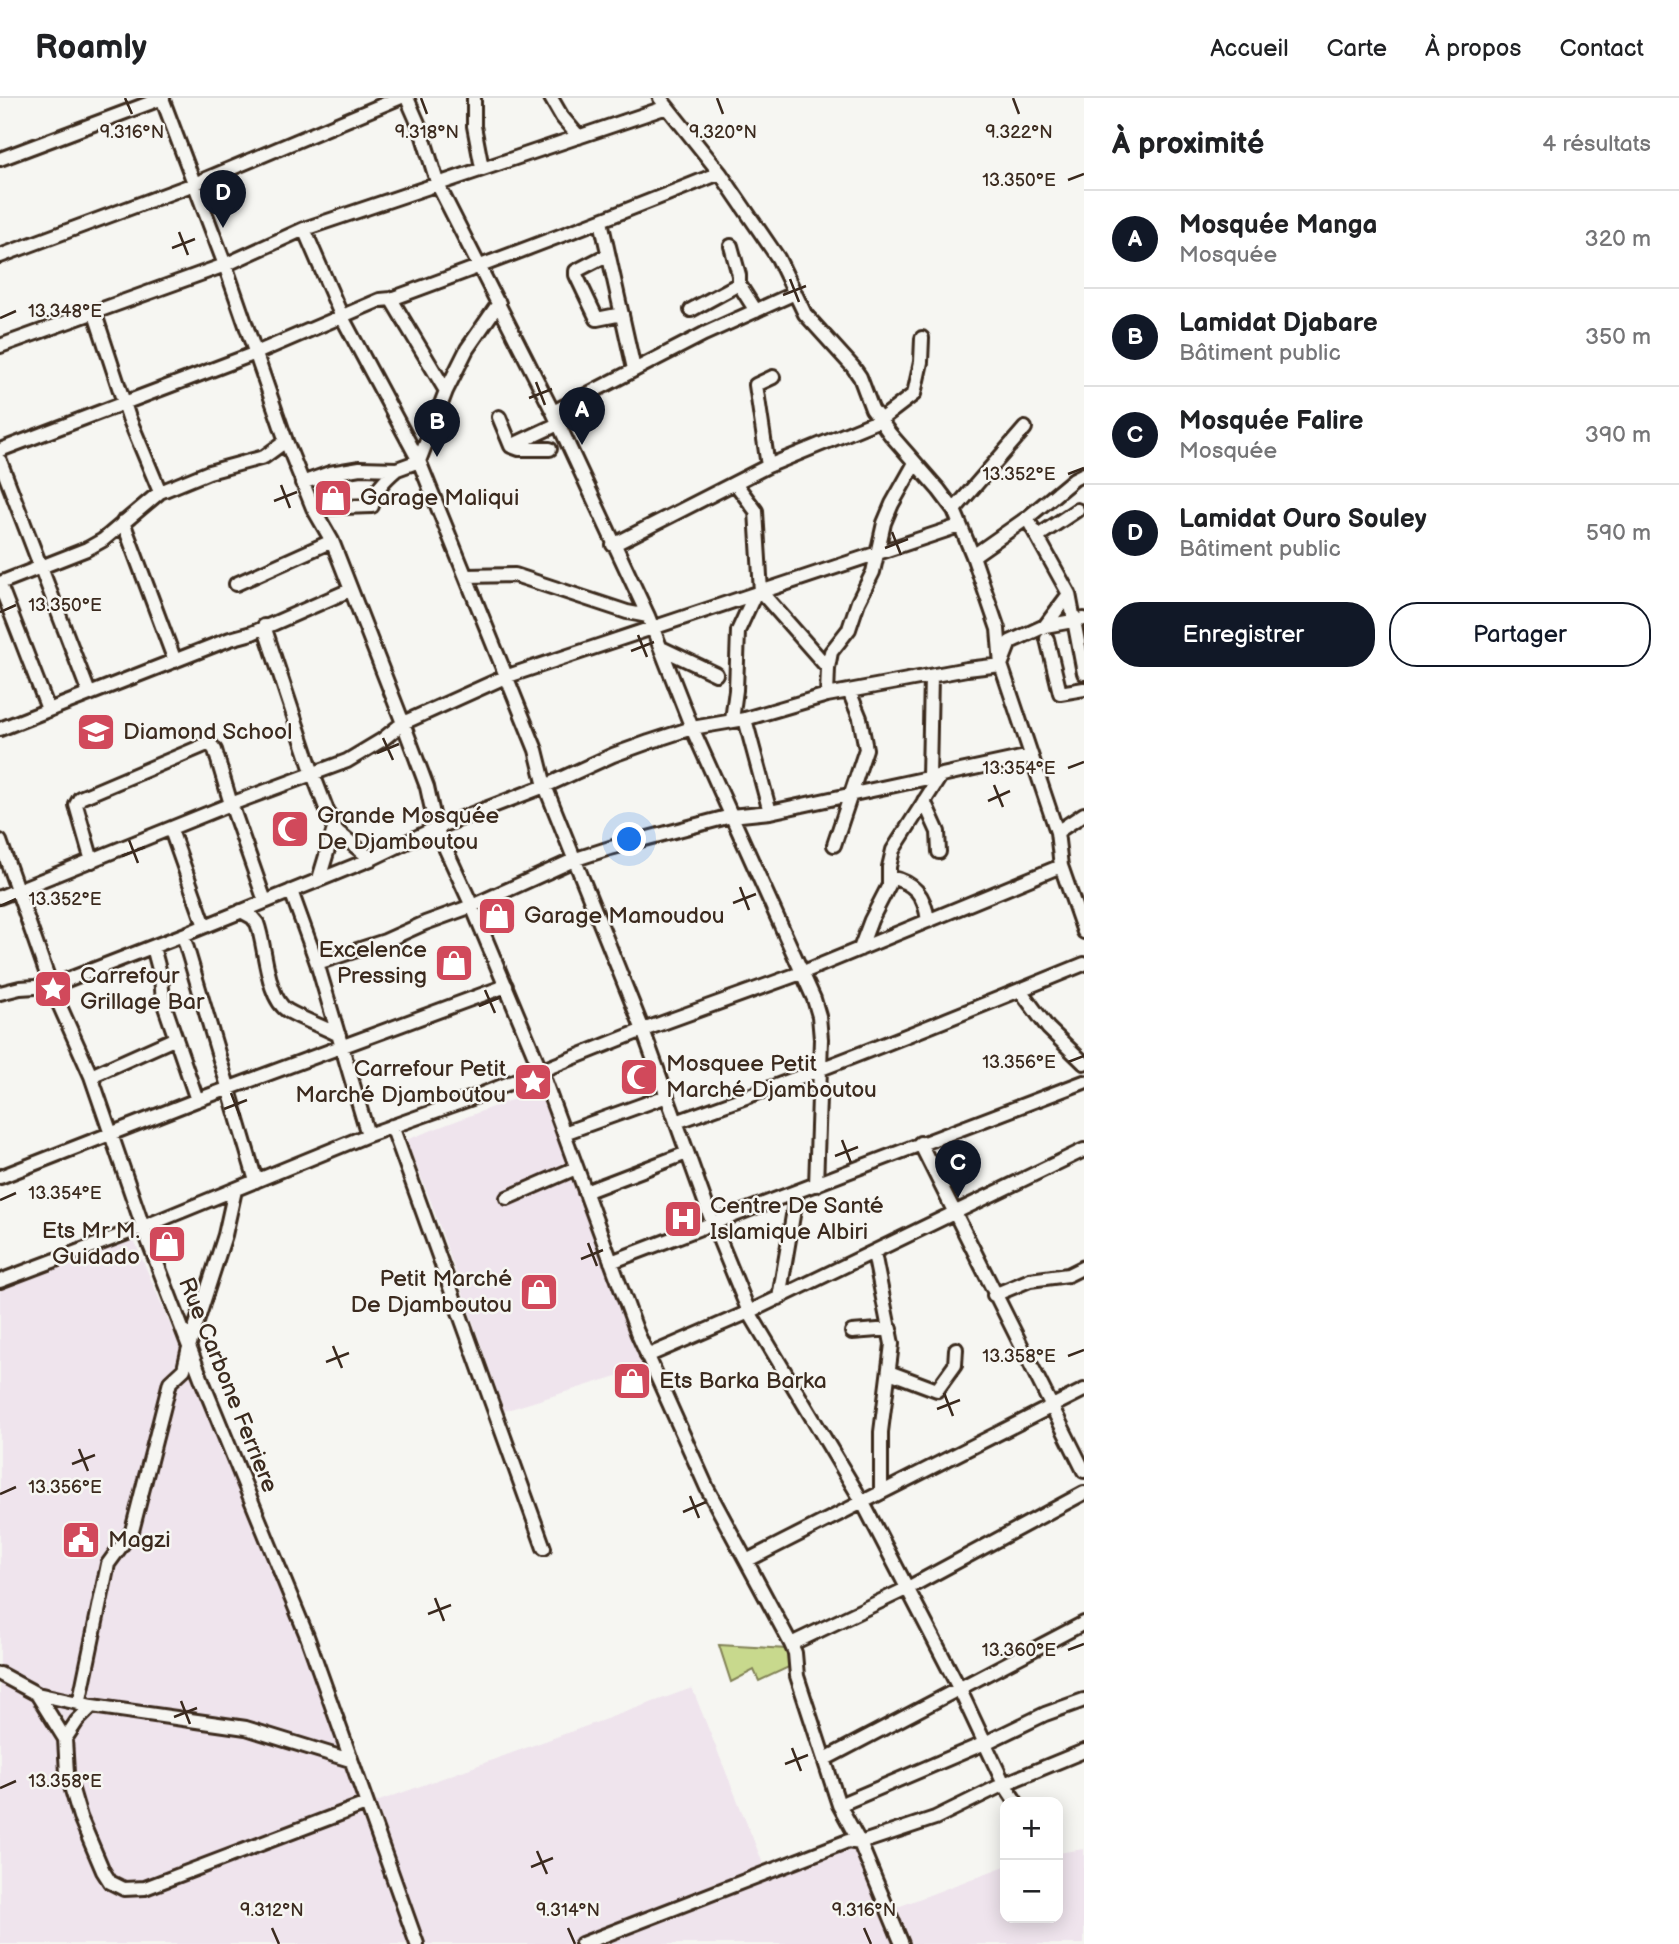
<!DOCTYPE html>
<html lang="fr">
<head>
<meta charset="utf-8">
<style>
  :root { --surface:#fff; --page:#f2f2f2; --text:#202124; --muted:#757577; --line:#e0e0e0; --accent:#111827 }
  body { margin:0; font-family:"Balsamiq Sans",sans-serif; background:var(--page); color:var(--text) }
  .controls { position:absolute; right:21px; bottom:21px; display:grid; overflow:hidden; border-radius:14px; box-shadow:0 4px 18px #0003 }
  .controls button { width:63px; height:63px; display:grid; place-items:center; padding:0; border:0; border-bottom:2px solid var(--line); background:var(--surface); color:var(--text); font:35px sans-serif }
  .you { position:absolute; left:630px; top:742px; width:24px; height:24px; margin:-18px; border:5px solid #fff; border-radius:50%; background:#1a73e8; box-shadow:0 0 0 10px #1a73e833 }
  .badge { display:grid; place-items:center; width:46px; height:46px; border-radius:50%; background:var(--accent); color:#fff; font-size:23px; font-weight:700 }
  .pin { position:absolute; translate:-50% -58px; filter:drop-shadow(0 2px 4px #0008) }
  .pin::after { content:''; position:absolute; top:37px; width:24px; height:21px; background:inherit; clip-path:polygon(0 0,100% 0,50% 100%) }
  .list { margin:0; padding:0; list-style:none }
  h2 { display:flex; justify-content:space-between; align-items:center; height:91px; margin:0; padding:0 28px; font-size:30px }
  h2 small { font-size:23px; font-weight:400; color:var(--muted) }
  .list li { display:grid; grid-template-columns:46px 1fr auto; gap:21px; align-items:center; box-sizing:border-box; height:98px; padding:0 28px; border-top:2px solid var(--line) }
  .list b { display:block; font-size:26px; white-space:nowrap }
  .list p { margin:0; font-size:23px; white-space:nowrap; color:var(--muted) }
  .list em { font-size:23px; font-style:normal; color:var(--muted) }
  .actions { display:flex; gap:14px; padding:21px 28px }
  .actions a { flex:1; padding:16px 0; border:2px solid var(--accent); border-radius:28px; text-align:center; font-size:24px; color:var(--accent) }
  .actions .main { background:var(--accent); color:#fff }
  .map { position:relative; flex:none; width:1084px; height:1846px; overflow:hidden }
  header { display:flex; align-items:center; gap:42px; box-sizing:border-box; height:98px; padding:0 35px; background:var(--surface); border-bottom:2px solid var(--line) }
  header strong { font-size:33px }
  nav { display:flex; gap:38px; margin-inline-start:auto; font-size:24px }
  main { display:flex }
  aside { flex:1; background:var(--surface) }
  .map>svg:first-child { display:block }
  .built { fill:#efe4ed }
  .green { fill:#c8d98d; stroke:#828256; stroke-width:2 }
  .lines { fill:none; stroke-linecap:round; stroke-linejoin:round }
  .minor-casing { stroke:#3b2a1e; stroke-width:18 }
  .minor { stroke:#f6f6f2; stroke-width:12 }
  .ticks { fill:none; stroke:#3b2a1e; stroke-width:2.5 }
  .labels { text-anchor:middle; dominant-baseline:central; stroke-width:5; stroke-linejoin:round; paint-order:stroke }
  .poi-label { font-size:23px; fill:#3b2a1e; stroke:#f6f6f2; text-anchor:start }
  .street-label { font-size:23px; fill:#3b2a1e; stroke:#f6f6f2 }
  .ticks-label { font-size:18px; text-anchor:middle; fill:#3b2a1e; stroke:#f6f6f2; stroke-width:5; stroke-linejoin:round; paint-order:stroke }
</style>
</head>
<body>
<header>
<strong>Roamly</strong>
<nav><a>Accueil</a><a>Carte</a><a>À propos</a><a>Contact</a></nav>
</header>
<main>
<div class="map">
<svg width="1084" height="1846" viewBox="0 0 1084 1846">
  <rect width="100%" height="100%" fill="#f6f6f2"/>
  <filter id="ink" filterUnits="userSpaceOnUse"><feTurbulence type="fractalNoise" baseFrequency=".0143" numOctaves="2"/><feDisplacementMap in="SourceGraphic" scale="14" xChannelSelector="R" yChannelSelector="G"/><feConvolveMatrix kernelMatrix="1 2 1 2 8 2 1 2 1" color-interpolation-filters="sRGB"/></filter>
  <g filter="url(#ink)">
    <path class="built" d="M540 991 643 1270 504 1313 431 1104 406 1042Z
      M129 1130 329 1598 368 1707 692 1590 768 1778 858 1749 882 1815 1005 1768V1820H1058V1755L1084 1751V1846H0V1181Z"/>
    <path class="green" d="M719 1547 787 1551 789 1569 759 1583 754 1572 731 1584Z"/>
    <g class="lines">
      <g class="minor-casing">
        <path id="minor" d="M162 0 225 167 286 343 313 410 332 443 403 625 427 689 436 730 472 808 541 973 637 1234 707 1390 791 1546 795 1555 797 1578 839 1707 860 1745 902 1846
          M407 0 421 32 438 87 553 314 648 518 692 630 814 901 819 918 821 941 816 1087
          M474 0V28L482 70
          M551 0 562 19 579 39
          M660 0 720 75 778 160 805 216 853 269 860 279 872 311 890 336 939 392 954 412 973 458 998 531 1001 567 1057 734 1061 768 1084 834
          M0 61 163 0
          M601 123 634 271
          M304 131 342 219 419 363 536 652 545 688 643 932 713 1126 749 1214 862 1403 959 1590 1004 1686 1016 1704
          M731 148 739 177V186L756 213
          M607 157 576 173V177L597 221 622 216
          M0 158 194 86 399 0
          M391 201 446 293
          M691 212 739 186
          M94 213 129 320 160 394
          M0 248 225 167 304 131 667 9
          M553 314 704 236 795 195
          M499 319 511 348 558 326
          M511 348 519 351H550
          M0 352 256 255 380 202 391 201C501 161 611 119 720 75
          M0 363 89 595
          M768 368 756 287 773 279
          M302 385 330 375 360 370 397 371 419 363 446 293 467 251 499 205
          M735 385 756 413 761 494 828 570
          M313 410 372 408C375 391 384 382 397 371
          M954 412 1025 330
          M1027 420 1069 496 1084 575
          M123 424 175 563
          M1038 438 1077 412
          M613 447 768 368 880 322 914 296 921 264 922 240
          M973 458 1027 420 1074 381 1084 376
          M467 478 515 477 627 514 648 518
          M0 485 87 451 103 442 160 394 209 374 264 359 286 343
          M236 486 332 443
          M0 487 48 611
          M264 528 313 676 334 731 371 761
          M1045 528 1069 496
          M1047 541 1060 595 1084 591
          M661 550 716 576
          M827 597 828 570 831 554 849 531 858 504 873 474 884 425 892 406 915 365
          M745 621 770 714
          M732 622 736 592 738 533 755 496
          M0 631 230 541 252 535 350 492
          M929 679 931 578
          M924 703 938 734 939 754
          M171 732 205 828
          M1057 734 1084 716
          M0 743 51 888 91 978 143 1129 203 1285 307 1538 417 1846
          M834 747 866 651 860 620 849 593
          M92 763 76 707 80 700 205 647H211L215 652 231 706 265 803
          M889 779C914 784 925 797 928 823
          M319 781 334 731
          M291 793 317 865 368 1037
          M0 799 231 706 347 663 382 642 403 625 505 579 959 428
          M241 813 252 819 257 825C266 848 266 900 288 913 304 922 322 928 339 937
          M183 837 256 1083
          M153 849 161 879 163 903 197 1002
          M860 851 871 822 889 787V769L893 752 941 677
          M317 865 385 843 425 825 472 808 576 761 610 750 731 718 770 714 1030 658
          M1020 892 1048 930 1084 965
          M0 895 20 890 51 888 183 837 371 761 436 730 545 688 613 657 649 644 692 630 745 621 827 597 967 571 1001 567 1010 544 1045 528 1084 521
          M91 978 176 940
          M676 1024C814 976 949 921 1084 866
          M392 1028 544 1450
          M564 1035 667 998
          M920 1045 1084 1373
          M0 1079 197 1002 506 888
          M585 1094 687 1055
          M507 1100 576 1070
          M874 1155 892 1246 881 1334V1394
          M611 1164 1084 984
          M0 1183 143 1129 368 1037 472 1000 643 932 801 875 1061 768
          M994 1197 1030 1182 1068 1177 1084 1169
          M779 1200 797 1094
          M852 1234 891 1231
          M647 1258 749 1214 1084 1052
          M889 1274 937 1292 955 1267 956 1251
          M748 1462 1084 1292
          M791 1546 906 1491 1084 1395
          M0 1576 37 1596 92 1608 246 1630 350 1662
          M37 1596 65 1641 67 1675 80 1719 103 1773 110 1784 124 1791 145 1790 366 1706
          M79 1606 108 1466 132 1433 170 1284 184 1271 189 1249 225 1137 235 1092
          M65 1641 77 1623 92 1608
          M825 1661 1084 1525
          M839 1707 985 1645 1045 1616 1084 1602
          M582 1846 848 1743 860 1745 935 1720 1004 1686 1084 1653"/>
      </g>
      <use href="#minor" class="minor"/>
    </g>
  </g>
  <path class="ticks" d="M125 0 132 16M421 0 427 16M717 0 723 16M1013 0 1019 16M1068 82 1084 76M179 134 188 157M172 150 195 141M790 181 799 204M783 197 806 188M0 220 16 213M536 284 545 307M529 300 552 291M1068 376 1084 370M281 387 290 410M274 403 297 394M892 434 901 457M885 450 908 441M0 514 16 507M638 537 647 559M631 553 654 544M383 640 393 662M377 655 399 646M1068 670 1084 664M994 687 1003 709M988 703 1010 693M129 742 138 765M122 758 145 749M740 789 749 812M733 805 756 796M0 808 16 801M485 892 495 915M479 908 501 899M1068 964 1084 958M231 995 240 1018M224 1011 247 1002M842 1042 851 1065M835 1058 858 1049M0 1102 16 1095M588 1145 597 1168M581 1161 603 1152M333 1248 342 1270M1068 1258 1084 1252M326 1264 349 1255M944 1295 953 1318M937 1311 960 1302M79 1351 88 1373M72 1366 95 1357M0 1396 16 1389M690 1398 699 1420M683 1414 706 1404M435 1500 444 1523M428 1516 451 1507M1068 1552 1084 1546M181 1603 190 1626M174 1619 197 1610M792 1650 801 1673M785 1666 808 1657M0 1690 16 1683M537 1753 547 1776M531 1769 553 1760M272 1830 279 1846M568 1830 575 1846M864 1830 871 1846"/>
  <defs>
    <g id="shop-square" transform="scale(2.0125)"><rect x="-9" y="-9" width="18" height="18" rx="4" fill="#d1495b" stroke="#f6f6f2"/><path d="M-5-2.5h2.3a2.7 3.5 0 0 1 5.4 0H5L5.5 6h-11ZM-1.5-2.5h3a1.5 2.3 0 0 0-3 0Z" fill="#fff"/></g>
    <g id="school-square" transform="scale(2.0125)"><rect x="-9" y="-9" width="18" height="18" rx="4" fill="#d1495b" stroke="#f6f6f2"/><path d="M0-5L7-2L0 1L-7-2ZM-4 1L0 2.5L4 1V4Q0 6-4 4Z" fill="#fff"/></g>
    <g id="mosque-square" transform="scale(2.0125)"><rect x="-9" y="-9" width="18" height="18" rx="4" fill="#d1495b" stroke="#f6f6f2"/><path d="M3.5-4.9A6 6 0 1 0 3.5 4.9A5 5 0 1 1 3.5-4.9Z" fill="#fff"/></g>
    <g id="sight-square" transform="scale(2.0125)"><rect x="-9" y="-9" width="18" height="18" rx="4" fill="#d1495b" stroke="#f6f6f2"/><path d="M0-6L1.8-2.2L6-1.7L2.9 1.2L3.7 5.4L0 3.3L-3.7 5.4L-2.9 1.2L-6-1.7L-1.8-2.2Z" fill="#fff"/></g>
    <g id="hospital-square" transform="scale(2.0125)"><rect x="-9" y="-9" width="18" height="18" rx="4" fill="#d1495b" stroke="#f6f6f2"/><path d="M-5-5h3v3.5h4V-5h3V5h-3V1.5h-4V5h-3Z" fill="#fff"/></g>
    <g id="civic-square" transform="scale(2.0125)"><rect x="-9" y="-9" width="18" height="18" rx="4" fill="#d1495b" stroke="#f6f6f2"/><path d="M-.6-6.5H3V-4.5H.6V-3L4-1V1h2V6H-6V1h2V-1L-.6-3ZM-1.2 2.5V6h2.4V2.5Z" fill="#fff"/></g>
  </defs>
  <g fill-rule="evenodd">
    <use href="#shop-square" x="333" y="400"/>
    <use href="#school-square" x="96" y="634"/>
    <use href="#mosque-square" x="290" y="731"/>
    <use href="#shop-square" x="497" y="818"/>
    <use href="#shop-square" x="454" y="865"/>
    <use href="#sight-square" x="53" y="891"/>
    <use href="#mosque-square" x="639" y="979"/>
    <use href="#sight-square" x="533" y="984"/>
    <use href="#hospital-square" x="683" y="1121"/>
    <use href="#shop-square" x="167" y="1146"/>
    <use href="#shop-square" x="539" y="1194"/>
    <use href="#shop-square" x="632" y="1283"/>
    <use href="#civic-square" x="81" y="1442"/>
  </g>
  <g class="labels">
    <g class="poi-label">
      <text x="360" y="400">Garage Maliqui</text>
      <text x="123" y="634">Diamond School</text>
      <text x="317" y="718">Grande Mosquée<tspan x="317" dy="26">De Djamboutou</tspan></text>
      <text x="524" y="818">Garage Mamoudou</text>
      <text x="427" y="852" text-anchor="end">Excelence<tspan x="427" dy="26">Pressing</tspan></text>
      <text x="80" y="878">Carrefour<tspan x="80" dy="26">Grillage Bar</tspan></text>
      <text x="666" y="966">Mosquee Petit<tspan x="666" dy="26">Marché Djamboutou</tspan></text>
      <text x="506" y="971" text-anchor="end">Carrefour Petit<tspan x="506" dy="26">Marché Djamboutou</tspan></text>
      <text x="710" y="1108">Centre De Santé<tspan x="710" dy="26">Islamique Albiri</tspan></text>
      <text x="140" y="1133" text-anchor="end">Ets Mr M.<tspan x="140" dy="26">Guidado</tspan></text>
      <text x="512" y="1181" text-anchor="end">Petit Marché<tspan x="512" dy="26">De Djamboutou</tspan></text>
      <text x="659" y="1283">Ets Barka Barka</text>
      <text x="108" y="1442">Magzi</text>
    </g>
    <g class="street-label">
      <text transform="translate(228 1287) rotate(68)">Rue Carbone Ferriere</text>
    </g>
  </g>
  <g class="ticks-label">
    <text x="132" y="40">9.316°N</text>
    <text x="427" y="40">9.318°N</text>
    <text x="723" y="40">9.320°N</text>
    <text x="1019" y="40">9.322°N</text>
    <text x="1019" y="88">13.350°E</text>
    <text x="65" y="219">13.348°E</text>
    <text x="1019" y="382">13.352°E</text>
    <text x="65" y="513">13.350°E</text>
    <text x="1019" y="676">13.354°E</text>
    <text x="65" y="807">13.352°E</text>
    <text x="1019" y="970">13.356°E</text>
    <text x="65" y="1101">13.354°E</text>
    <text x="1019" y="1264">13.358°E</text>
    <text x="65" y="1395">13.356°E</text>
    <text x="1019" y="1558">13.360°E</text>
    <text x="65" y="1689">13.358°E</text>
    <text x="272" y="1818">9.312°N</text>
    <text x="568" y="1818">9.314°N</text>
    <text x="864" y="1818">9.316°N</text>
  </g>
</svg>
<div class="controls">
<button>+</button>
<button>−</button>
</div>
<div class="you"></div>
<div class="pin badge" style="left:582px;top:347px">A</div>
<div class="pin badge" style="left:437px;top:359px">B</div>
<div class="pin badge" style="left:958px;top:1100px">C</div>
<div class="pin badge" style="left:223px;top:130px">D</div>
</div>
<aside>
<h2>À proximité<small>4 résultats</small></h2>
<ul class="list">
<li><span class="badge">A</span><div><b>Mosquée Manga</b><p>Mosquée</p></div><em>320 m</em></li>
<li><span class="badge">B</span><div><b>Lamidat Djabare</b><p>Bâtiment public</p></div><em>350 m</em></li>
<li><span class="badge">C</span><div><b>Mosquée Falire</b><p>Mosquée</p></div><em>390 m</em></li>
<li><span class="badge">D</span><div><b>Lamidat Ouro Souley</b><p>Bâtiment public</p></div><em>590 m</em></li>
</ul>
<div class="actions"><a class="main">Enregistrer</a><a>Partager</a></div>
</aside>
</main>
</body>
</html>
